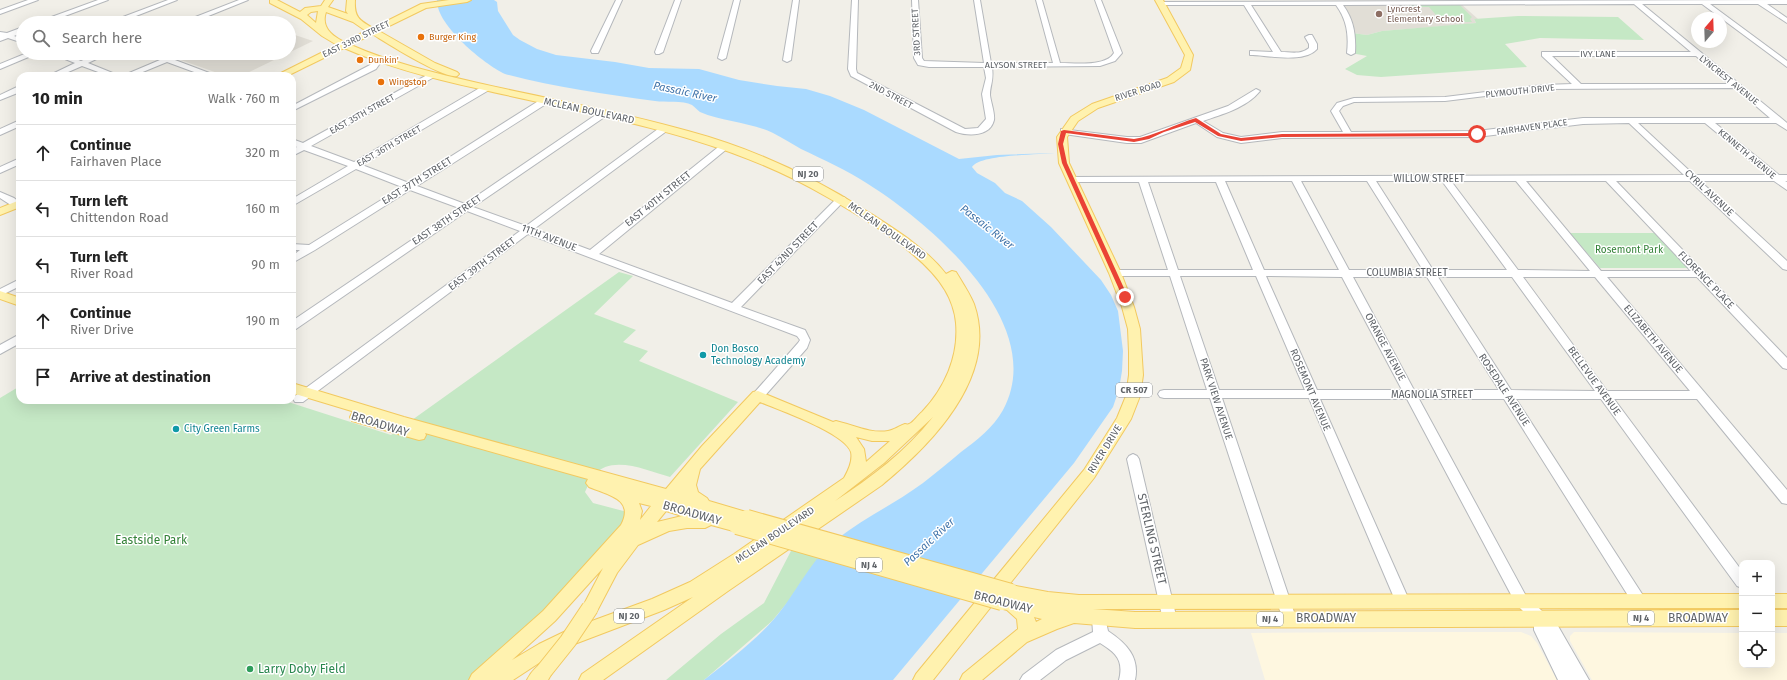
<!DOCTYPE html>
<html lang="en">
<head>
<meta charset="utf-8">
<style>
  :root { --surface:#fff; --page:#f6f6f6; --text:#222; --muted:#767676; --line:#e0e0e0 }
  body { margin:0; font-family:"Fira Sans",sans-serif; background:var(--page); color:var(--text) }
  .controls { position:absolute; right:12px; bottom:12px; display:grid; overflow:hidden; border-radius:8px; box-shadow:0 4px 16px #0002 }
  .controls button { width:36px; height:36px; display:grid; place-items:center; padding:0; border:0; border-bottom:1px solid var(--line); background:var(--surface); color:var(--text); font:20px sans-serif }
  .compass { position:absolute; left:1691px; top:12px; width:36px; height:36px; border-radius:50%; background:var(--surface); box-shadow:0 4px 16px #0002; rotate:19deg }
  .stop { position:absolute; width:12px; height:12px; margin:-9px; border:3px solid #ea4335; border-radius:50%; background:#fff }
  .stop.end { background:#ea4335; border-color:#fff; box-shadow:0 1px 4px #0008 }
  .list { margin:0; padding:0; list-style:none }
  h2 { display:flex; justify-content:space-between; align-items:center; height:52px; margin:0; padding:0 16px; font-size:17px }
  h2 small { font-size:13px; font-weight:400; color:var(--muted) }
  .list li { display:grid; grid-template-columns:26px 1fr auto; gap:12px; align-items:center; box-sizing:border-box; height:56px; padding:0 16px; border-top:1px solid var(--line) }
  .list b { display:block; font-size:15px; white-space:nowrap }
  .list p { margin:0; font-size:13px; white-space:nowrap; color:var(--muted) }
  .list em { font-size:13px; font-style:normal; color:var(--muted) }
  .icon { flex:none; width:22px; height:22px; fill:none; stroke:currentColor; stroke-width:2; stroke-linecap:round; stroke-linejoin:round }
  .map { position:relative; flex:none; width:1787px; height:680px; overflow:hidden }
  .search { position:absolute; background:var(--surface); box-shadow:0 4px 16px #0002; left:16px; top:16px; width:280px; height:44px; display:flex; align-items:center; gap:10px; box-sizing:border-box; padding:0 14px; border-radius:22px; color:var(--muted); font-size:15px }
  .panel { position:absolute; background:var(--surface); box-shadow:0 4px 16px #0002; left:16px; top:72px; width:280px; height:332px; border-radius:12px }
  .map>svg:first-child { display:block }
  .commercial { fill:#fef7e0 }
  .education { fill:#e1ded6 }
  .green { fill:#c5e8c5 }
  .water { fill:#aadaff }
  .lines { fill:none; stroke-linecap:round; stroke-linejoin:round }
  .minor-casing { stroke:#b5b8bc; stroke-width:2 }
  .major-casing { stroke:#f2c960; stroke-width:2 }
  .minor { fill:#fff; fill-rule:evenodd }
  .major { fill:#fff2af; fill-rule:evenodd }
  .major-bridge-casing { stroke:#f2c960; stroke-width:18; stroke-linecap:butt }
  .major-bridge { stroke:#fff2af; stroke-width:16 }
  .route { fill:#ea4335 }
  .education-dot { fill:#8d6e63; stroke:#fff; stroke-width:1.5 }
  .food-dot { fill:#e8710a; stroke:#fff; stroke-width:1.5 }
  .culture-dot { fill:#0f9aa8; stroke:#fff; stroke-width:1.5 }
  .leisure-dot { fill:#2e9e5b; stroke:#fff; stroke-width:1.5 }
  .labels { text-anchor:middle; dominant-baseline:central; stroke-width:3; stroke-linejoin:round; paint-order:stroke }
  .far-education-label { font-size:9px; fill:#785e54; stroke:#fff; text-anchor:start }
  .far-street-label { font-size:9px; fill:#5f6368; stroke:#fff }
  .far-food-label { font-size:9px; fill:#c56008; stroke:#fff; text-anchor:start }
  .shield { fill:#fff; stroke:#8f9295; stroke-width:1 }
  .shield-label { font-size:9px; font-weight:bold; fill:#5f6368 }
  .street-label { font-size:10px; fill:#5f6368; stroke:#fff }
  .park-label { font-size:10px; fill:#348238; stroke:#fff }
  .culture-label { font-size:10px; fill:#0d838f; stroke:#fff; text-anchor:start }
  .water-label { font-size:11px; font-style:italic; fill:#4174aa; stroke:#fff }
  .near-street-label { font-size:12px; fill:#5f6368; stroke:#fff }
  .near-park-label { font-size:12px; fill:#348238; stroke:#fff }
  .near-leisure-label { font-size:12px; fill:#27864d; stroke:#fff; text-anchor:start }
</style>
</head>
<body>
<div class="map">
<svg width="1787" height="680" viewBox="0 0 1787 680">
  <rect width="100%" height="100%" fill="#f1efe8"/>
  <path class="commercial" d="M1387 632H1521L1531 636 1537 643 1557 680H1265L1251 633Z
    M1574 632 1742 633V665H1772V633H1787V680H1592L1570 641V636Z"/>
  <path class="education" d="M1338 3H1460L1478 19H1474L1476 23 1459 25 1382 31 1367 35 1352 33Z
    M289 33 313 41 241 76H226L161 53H289Z"/>
  <path class="green" d="M1406 5H1460L1472 17 1470 19 1472 22H1442L1429 7H1407Z
    M1518 16 1618 17 1644 40 1540 38 1505 44 1527 67 1381 77 1357 75 1345 69 1367 56 1351 53 1352 33 1367 35 1382 31 1476 23 1474 19Z
    M1570 233H1654L1688 268H1600Z
    M619 272 633 276 594 314 636 330 623 342 648 351 639 361 738 402 670 477C648 471 612 454 594 475 590 479 588 486 585 492L593 503 631 513 552 604 473 680H0V398L20 386V400H282L391 435Z
    M792 549 819 557 792 597 772 621 704 680H666L721 634 764 603Z"/>
  <path class="water" d="M437 0H494L497 2 498 11 513 35 520 40 537 49 556 55 615 62 649 68 699 69 739 80 777 86 806 89 830 96 864 110 959 159 997 155 1055 153C1038 155 980 154 972 167L977 173 995 183 1005 193 1022 201 1051 227 1101 280 1111 295 1118 311 1123 351 1122 371 1119 389 1113 407 1074 463 893 680H704C728 661 754 642 774 619 796 594 810 560 837 539 864 518 896 503 923 483 936 473 949 462 961 452 977 440 993 428 1003 410 1049 325 933 225 868 184 847 170 824 160 801 149 792 144 783 138 773 133 750 122 723 122 700 112 697 110 695 107 692 105 683 100 665 103 655 101 604 94 554 87 505 74 484 64 436 25 437 0Z"/>
  <g class="lines">
    <g class="minor-casing">
      <path id="minor" d="M28 0H38L0 14V10Z
        M98 0H108L46 23H35Z
        M168 0H177L118 23H107Z
        M239 0H248L191 23H180Z
        M616 0H622L599 51 598 53H592L591 51Z
        M675 0H681L663 52 659 54H656L655 52Z
        M734 0H740L726 58 722 60 718 58Z
        M793 0H799L791 60 787 62 783 60Z
        M852 0H858L856 69 857 73 965 129 978 128 986 119 982 94 986 78 984 67H929L918 65 914 58 912 0H918L922 58 924 61 984 63 974 0H980L991 63H1053L1036 0H1042L1060 63C1075 63 1106 67 1114 53L1095 0H1101L1122 53 1115 61 1100 66 992 67C994 81 990 85 990 95 991 103 995 113 994 120 990 137 968 136 956 132L851 76 848 69Z
        M1787 0V4H1767L1787 18V23L1758 4H1710L1787 61V67L1702 4H1642L1787 123V130L1776 123H1715L1779 175H1787V181H1785L1787 182V190L1774 181H1700L1787 261V270L1783 269 1690 181H1616L1787 358V369L1783 368 1697 277H1607L1787 490V504L1782 503 1697 399H1614L1742 571V588L1737 586 1601 399H1516L1644 597 1646 601 1644 605 1639 607 1634 605 1504 399H1419L1526 596 1558 626 1589 680H1558L1534 630V622L1516 604 1407 399H1320L1409 600 1407 604 1402 606 1397 604 1395 600 1309 398H1222L1296 618 1294 623 1289 624 1284 623 1210 398H1164L1160 397 1158 394 1160 391 1164 390H1207L1170 276H1115L1110 273 1115 270H1168L1139 182H1072L1069 181 1067 179 1069 177 1684 175 1629 123 1583 124 1477 137 1282 138 1241 143 1217 137 1196 123 1141 143H1127L1064 134 1061 133V129L1127 137H1140L1228 106 1256 89 1260 91C1246 108 1223 114 1203 121L1223 133 1241 137 1282 132H1343L1331 111 1337 103 1354 98 1445 97 1543 85 1572 84 1542 56V52H1691L1634 4 1343 5C1354 20 1356 35 1355 53L1351 55 1347 53C1349 35 1347 20 1336 5H1251L1281 52C1290 52 1301 55 1309 48V44L1305 37 1309 35H1312L1317 44V49C1305 63 1270 56 1253 55H1250V51L1273 52 1244 5H1160L1158 4V2ZM1552 56H1696L1729 84H1581ZM1735 88 1770 118H1583L1477 131 1351 132 1339 111 1343 106 1354 102 1445 101 1543 89ZM1638 123H1705L1768 175H1694ZM1225 181H1292L1339 270H1264ZM1301 181H1367L1423 270H1349ZM1376 181H1442L1507 270H1433ZM1451 181H1516L1590 271 1518 270ZM1526 181H1606L1691 271H1601ZM1148 182H1216L1253 270H1178ZM1180 276H1256L1305 390H1219ZM1266 276 1342 277 1402 390H1317ZM1353 277H1427L1499 390H1414ZM1438 277H1512L1595 391 1511 390ZM1523 277H1595L1690 391H1607Z
        M23 27V32L14 36 23 39V43L8 38 0 41V32L7 33Z
        M27 53H38L0 69V64Z
        M50 53H61L81 61 99 53H109L88 63 120 76H109L82 66 59 76H48L75 63Z
        M167 57 212 74 211 76H205L167 62 133 76H122Z
        M376 57H379L383 59 376 69 292 111V106L370 65Z
        M429 74H435L436 76 311 146 354 162 483 86H489V90L362 165 409 183 540 100H546V104L417 186 465 204 600 112H606V116L473 207 526 226 662 126H668V130L534 229 590 250 722 144H728L729 146 728 148 599 254 732 303 838 197H844L846 199 844 201 741 307 805 330 810 340 807 348 762 399H754L752 396 754 393 798 343 800 340 797 336 528 234 303 402H295L293 399 295 396 520 231 467 211 296 329 292 330V321L459 208 410 190 315 250 292 263V256L300 250H292V244L309 245 402 187 356 169 292 206V199L348 166 304 150 292 156V149L297 147 292 145V139L303 143Z
        M17 87H20V92L0 100V95Z
        M20 120V126L0 135V129Z
        M20 158V164L0 173V167Z
        M0 192 14 198 20 203V211L0 198Z
        M20 279V286L0 296V289Z
        M20 334V343L0 354V345Z
        M1133 454 1137 456 1139 459 1177 620 1175 625 1170 626 1165 625 1163 620 1127 459 1129 456Z
        M1099 612 1104 613 1108 631C1126 643 1140 657 1135 680H1119C1124 660 1116 653 1100 643L1066 660 1040 680H1020L1023 675 1056 650 1093 632 1092 618 1094 613Z"/>
    </g>
    <g class="major-casing">
      <path id="major" d="M270 0H277L300 12 305 8 321 6 325 0H333L328 7 348 14 346 11 347 0H355C354 17 359 20 373 28L421 4 449 0H471L467 2 426 8 379 31 435 63 457 72 459 74 457 76C443 79 387 43 372 34L351 45C392 63 435 73 478 83 548 99 619 111 688 131 751 148 810 175 865 210 893 228 926 248 946 274L952 271 956 272C962 282 970 294 974 304 999 376 932 444 882 485L728 591 603 680H579L582 674 693 597 664 610 572 645 542 661 513 680H469L472 674 543 611 621 525C635 499 608 495 589 487L586 483 588 479 425 433 426 435 424 439 419 440 352 421 350 417 352 413 355 412 292 393V383L404 417 666 489 702 446 753 392 758 391 833 422 836 421C853 425 871 434 888 431 894 430 899 426 905 424 906 424 908 425 909 424 913 423 918 415 922 412 944 389 959 357 956 323 955 312 951 300 945 290 924 254 864 218 827 197 720 134 599 117 480 89 434 79 387 67 344 48L287 76H275L337 45 322 36 301 19 270 3ZM318 11 316 23 307 15 311 12ZM326 12 353 22 366 31 344 42C331 35 321 27 326 12ZM760 402C779 410 845 433 851 452 853 461 848 471 844 478L734 554 690 582 652 599 570 629 539 644 512 660 555 621 603 568 582 608 584 613 590 615 596 613 617 573 638 545 669 531 687 528H705L711 525 737 532 743 531 745 526 744 523 747 524 753 522 755 518 753 514 709 501 707 498 698 492 696 485 700 469ZM933 417C905 452 872 477 835 501L884 463ZM856 437 872 441H890L866 462 864 449ZM639 503 651 506 640 520 642 511ZM666 511 682 516 657 522Z
        M1155 0H1163L1193 55 1190 70 1174 82 1098 108 1078 121 1067 137 1069 163 1121 273 1134 307 1140 329 1143 375 1140 396 1131 419 1094 478 1008 586 1011 585 1048 592 1079 595 1742 594V608L1093 609 1135 612 1742 610V626L1135 628 1074 623 1057 629 1027 642 982 680H960L963 674 1018 629 1017 619 1007 610 996 607 994 603 933 680H913L916 674 1084 470 1117 418 1126 396 1129 375V352L1128 329 1122 307 1109 273 1059 163 1057 137 1071 117 1092 104 1167 78 1181 68 1185 55ZM1034 617 1042 619 1036 622Z
        M20 200V207L0 215V208Z
        M0 291 20 298V306L0 299Z
        M1772 594H1787V608H1772Z
        M1772 610H1787V626H1772Z
        M544 663 550 665 553 671 548 680H527C531 672 536 666 544 663Z"/>
    </g>
    <use href="#minor" class="minor"/>
    <use href="#major" class="major"/>
    <g class="major-bridge-casing">
      <path id="major-bridge" d="M747 518 1011 592
        M737 526 1002 602
        M544 671 568 641 590 608"/>
    </g>
    <use href="#major-bridge" class="major-bridge"/>
  </g>
  <path class="route" d="M1196 118 1221 134 1241 138 1282 134 1477 133 1479 134 1477 136 1282 137 1241 141 1218 136 1195 122 1164 132 1149 139 1134 142 1066 133 1063 144 1067 163 1128 297 1123 298 1062 163 1058 144 1061 131 1064 130 1134 139C1155 136 1175 124 1196 118Z"/>
  <circle class="education-dot" cx="1379" cy="14" r="4"/>
  <g class="food-dot">
    <circle cx="421" cy="37" r="4"/>
    <circle cx="360" cy="60" r="4"/>
    <circle cx="381" cy="82" r="4"/>
  </g>
  <g class="culture-dot">
    <circle cx="703" cy="355" r="4"/>
    <circle cx="176" cy="429" r="4"/>
  </g>
  <circle class="leisure-dot" cx="250" cy="669" r="4"/>
  <g class="labels">
    <g class="far-education-label">
      <text x="1387" y="9">Lyncrest<tspan x="1387" dy="10">Elementary School</tspan></text>
    </g>
    <g class="far-street-label">
      <text transform="translate(916 32) rotate(-93)">3RD STREET</text>
      <text transform="translate(356 39) rotate(-26)">EAST 33RD STREET</text>
      <text x="1598" y="54">IVY LANE</text>
      <text x="1016" y="65">ALYSON STREET</text>
      <text transform="translate(1729 80) rotate(39)">LYNCREST AVENUE</text>
      <text transform="translate(1138 91) rotate(-18)">RIVER ROAD</text>
      <text transform="translate(1520 91) rotate(-6)">PLYMOUTH DRIVE</text>
      <text transform="translate(891 95) rotate(28)">2ND STREET</text>
      <text transform="translate(362 114) rotate(-29)">EAST 35TH STREET</text>
      <text transform="translate(1532 127) rotate(-8)">FAIRHAVEN PLACE</text>
      <text transform="translate(389 146) rotate(-30)">EAST 36TH STREET</text>
      <text transform="translate(1747 154) rotate(40)">KENNETH AVENUE</text>
    </g>
    <g class="far-food-label">
      <text x="429" y="37">Burger King</text>
      <text x="368" y="60">Dunkin'</text>
      <text x="389" y="82">Wingstop</text>
    </g>
    <g class="shield">
      <rect x="793" y="167" width="30" height="14" rx="3"/>
      <rect x="1116" y="383" width="36" height="14" rx="3"/>
      <rect x="856" y="558" width="26" height="14" rx="3"/>
      <rect x="614" y="609" width="30" height="14" rx="3"/>
      <rect x="1628" y="611" width="26" height="14" rx="3"/>
      <rect x="1257" y="612" width="26" height="14" rx="3"/>
    </g>
    <g class="shield-label">
      <text x="808" y="174">NJ 20</text>
      <text x="1134" y="390">CR 507</text>
      <text x="869" y="565">NJ 4</text>
      <text x="629" y="616">NJ 20</text>
      <text x="1641" y="618">NJ 4</text>
      <text x="1270" y="619">NJ 4</text>
    </g>
    <g class="street-label">
      <text transform="translate(589 111) rotate(12)">MCLEAN BOULEVARD</text>
      <text x="1429" y="179">WILLOW STREET</text>
      <text transform="translate(417 181) rotate(-32)">EAST 37TH STREET</text>
      <text transform="translate(1709 193) rotate(43)">CYRIL AVENUE</text>
      <text transform="translate(658 199) rotate(-39)">EAST 40TH STREET</text>
      <text transform="translate(447 220) rotate(-34)">EAST 38TH STREET</text>
      <text transform="translate(887 231) rotate(35)">MCLEAN BOULEVARD</text>
      <text transform="translate(549 238) rotate(21)">11TH AVENUE</text>
      <text transform="translate(788 253) rotate(-46)">EAST 42ND STREET</text>
      <text transform="translate(482 264) rotate(-37)">EAST 39TH STREET</text>
      <text x="1407" y="273">COLUMBIA STREET</text>
      <text transform="translate(1706 280) rotate(46)">FLORENCE PLACE</text>
      <text transform="translate(1653 339) rotate(50)">ELIZABETH AVENUE</text>
      <text transform="translate(1385 347) rotate(62)">ORANGE AVENUE</text>
      <text transform="translate(1594 381) rotate(54)">BELLEVUE AVENUE</text>
      <text transform="translate(1310 390) rotate(67)">ROSEMONT AVENUE</text>
      <text transform="translate(1504 390) rotate(57)">ROSEDALE AVENUE</text>
      <text x="1432" y="395">MAGNOLIA STREET</text>
      <text transform="translate(1216 399) rotate(72)">PARK VIEW AVENUE</text>
      <text transform="translate(1105 449) rotate(-58)">RIVER DRIVE</text>
      <text transform="translate(775 535) rotate(-34)">MCLEAN BOULEVARD</text>
    </g>
    <g class="park-label">
      <text x="1629" y="250">Rosemont Park</text>
    </g>
    <g class="culture-label">
      <text x="711" y="349">Don Bosco<tspan x="711" dy="12">Technology Academy</tspan></text>
      <text x="184" y="429">City Green Farms</text>
    </g>
    <g class="water-label">
      <text transform="translate(685 92) rotate(12)">Passaic River</text>
      <text transform="translate(987 227) rotate(38)">Passaic River</text>
      <text transform="translate(929 542) rotate(-43)">Passaic River</text>
    </g>
    <g class="near-street-label">
      <text transform="translate(380 424) rotate(17)">BROADWAY</text>
      <text transform="translate(692 513) rotate(16)">BROADWAY</text>
      <text transform="translate(1152 539) rotate(77)">STERLING STREET</text>
      <text transform="translate(1003 602) rotate(14)">BROADWAY</text>
      <text x="1326" y="618">BROADWAY</text>
      <text x="1698" y="618">BROADWAY</text>
    </g>
    <g class="near-park-label">
      <text x="151" y="540">Eastside Park</text>
    </g>
    <g class="near-leisure-label">
      <text x="258" y="669">Larry Doby Field</text>
    </g>
  </g>
</svg>
<div class="controls">
<button>+</button>
<button>−</button>
<button><svg class="icon" aria-label="locate" viewBox="0 0 24 24"><circle cx="12" cy="12" r="6"/><path d="M12 2v4M12 18v4M2 12h4M18 12h4"/></svg></button>
</div>
<svg class="compass" viewBox="-18 -18 36 36"><path d="M0-13l5 13h-10z" fill="#e53935"/><path d="M0 13l5-13h-10z" fill="#767676"/></svg>
<div class="stop" style="left:1477px;top:134px"></div>
<div class="stop end" style="left:1125px;top:297px"></div>
<div class="search"><svg class="icon" aria-label="search" viewBox="0 0 24 24"><circle cx="10" cy="10" r="6"/><path d="M15 15l6 6"/></svg>Search here</div>
<section class="panel">
<h2>10 min<small>Walk · 760 m</small></h2>
<ul class="list">
<li><svg class="icon" aria-label="ahead" viewBox="0 0 24 24"><path d="M12 20V5M6 11l6-6 6 6"/></svg><div><b>Continue</b><p>Fairhaven Place</p></div><em>320 m</em></li>
<li><svg class="icon" aria-label="left" viewBox="0 0 24 24"><path d="M17 20v-9H6M10 6l-5 5 5 5"/></svg><div><b>Turn left</b><p>Chittendon Road</p></div><em>160 m</em></li>
<li><svg class="icon" aria-label="left" viewBox="0 0 24 24"><path d="M17 20v-9H6M10 6l-5 5 5 5"/></svg><div><b>Turn left</b><p>River Road</p></div><em>90 m</em></li>
<li><svg class="icon" aria-label="ahead" viewBox="0 0 24 24"><path d="M12 20V5M6 11l6-6 6 6"/></svg><div><b>Continue</b><p>River Drive</p></div><em>190 m</em></li>
<li><svg class="icon" aria-label="arrive" viewBox="0 0 24 24"><path d="M6 21V4h12l-3 4 3 4H6"/></svg><div><b>Arrive at destination</b></div></li>
</ul>
</section>
</div>
</body>
</html>
